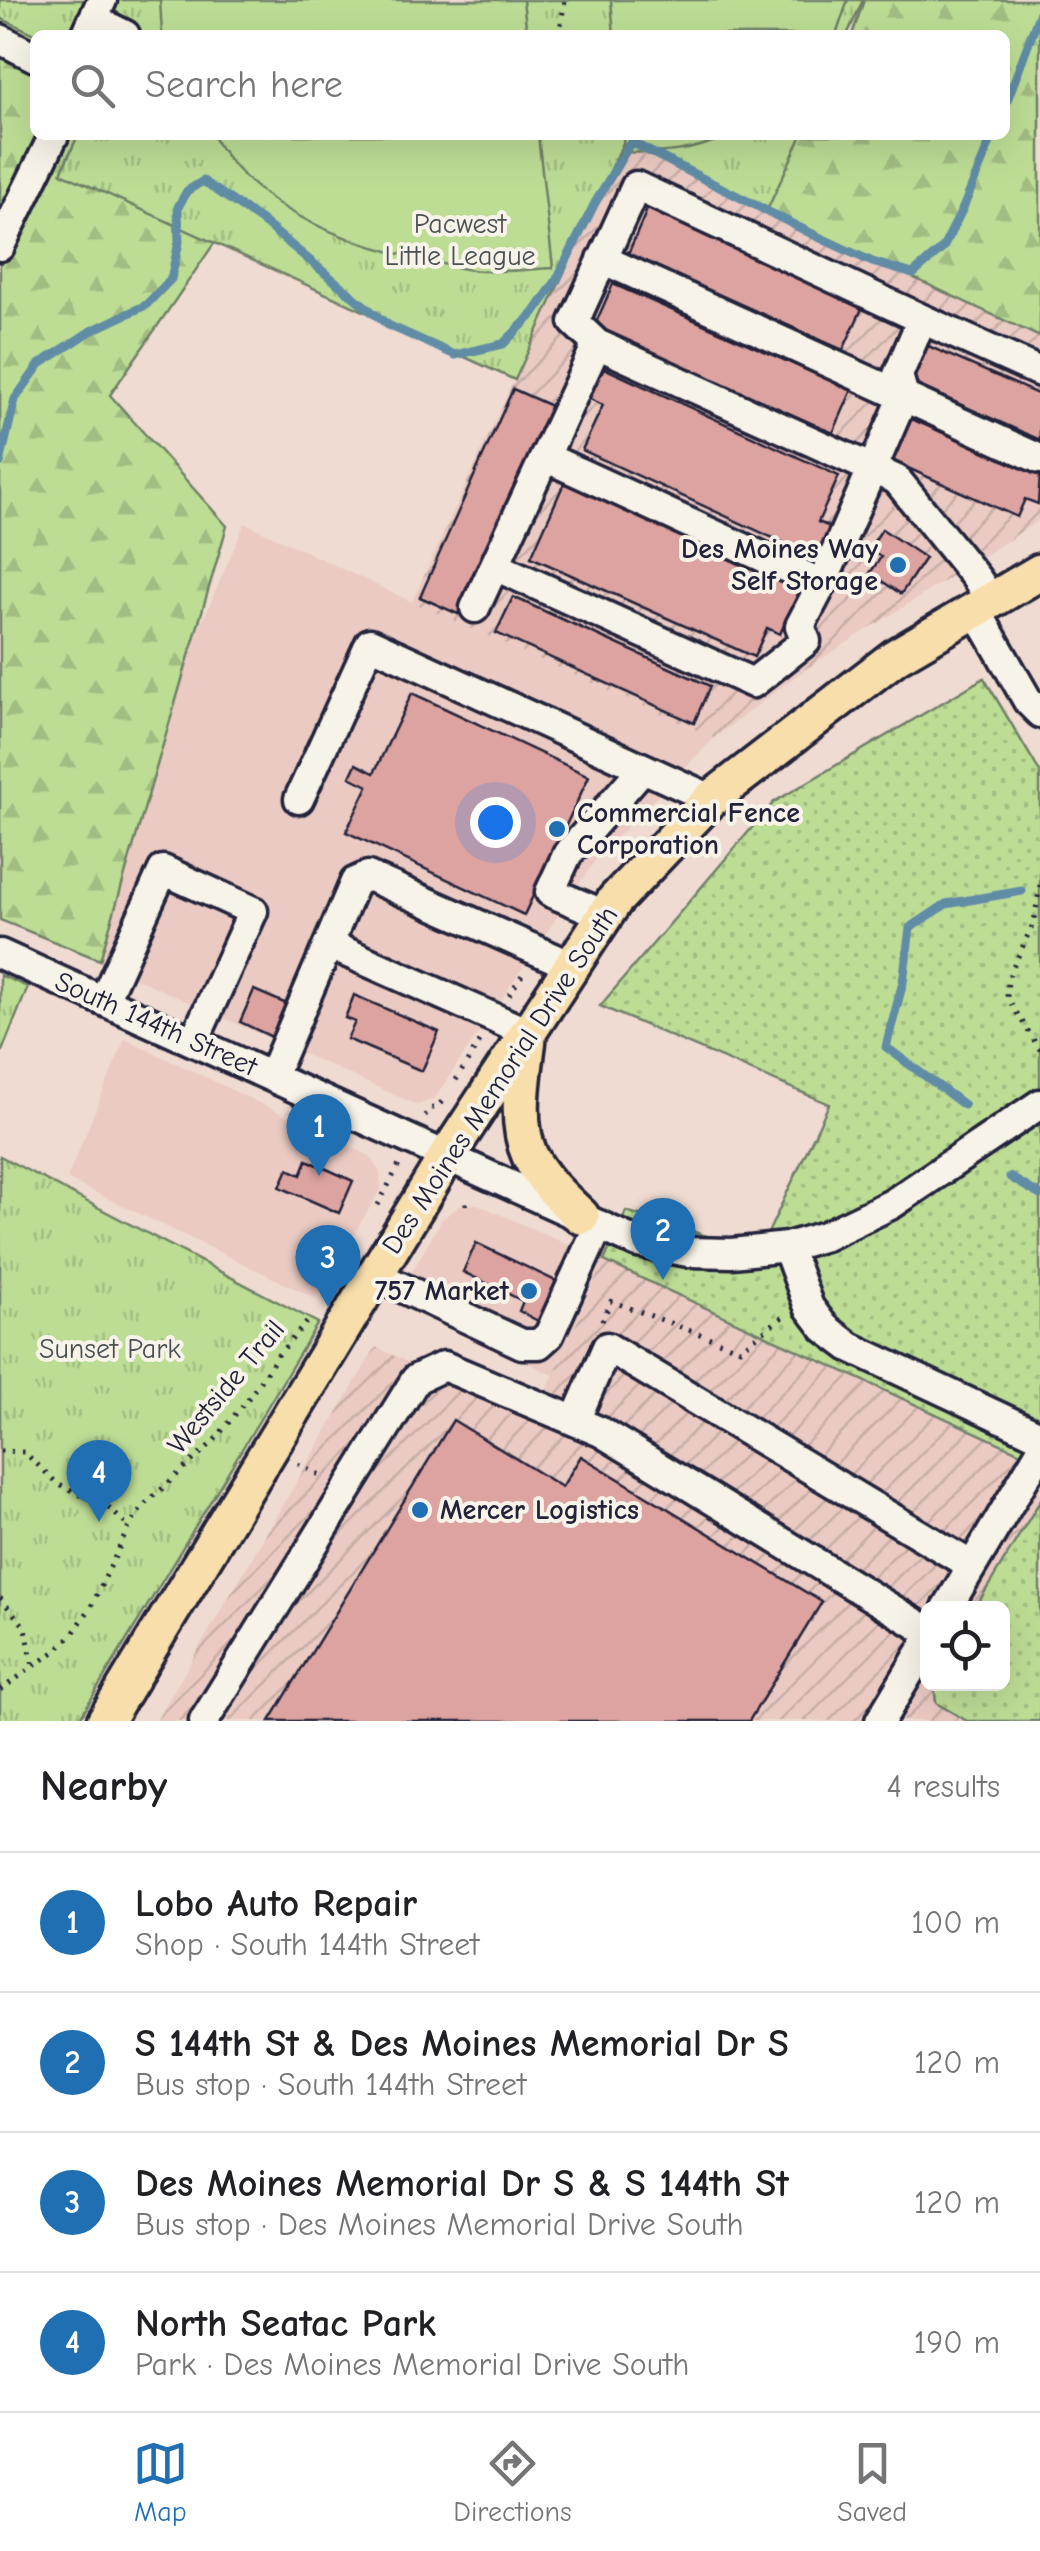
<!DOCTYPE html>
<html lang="en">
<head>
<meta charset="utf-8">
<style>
  :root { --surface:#fff; --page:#f2f2f2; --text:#202124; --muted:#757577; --line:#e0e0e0; --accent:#1f6fb2 }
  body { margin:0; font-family:"Comic Neue",sans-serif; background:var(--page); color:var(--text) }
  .controls { position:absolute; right:30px; bottom:30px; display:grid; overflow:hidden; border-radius:15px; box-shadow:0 10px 40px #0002 }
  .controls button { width:90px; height:90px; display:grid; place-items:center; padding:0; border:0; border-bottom:2px solid var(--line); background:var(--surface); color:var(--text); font:50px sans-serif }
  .you { position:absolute; left:495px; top:822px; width:35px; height:35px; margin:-25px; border:8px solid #fff; border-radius:50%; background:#1a73e8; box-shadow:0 0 0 15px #1a73e833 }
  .badge { display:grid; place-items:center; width:65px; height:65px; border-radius:50%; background:var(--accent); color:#fff; font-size:32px; font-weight:700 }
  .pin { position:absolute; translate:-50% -82px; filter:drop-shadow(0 2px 5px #0008) }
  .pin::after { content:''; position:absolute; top:52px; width:35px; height:30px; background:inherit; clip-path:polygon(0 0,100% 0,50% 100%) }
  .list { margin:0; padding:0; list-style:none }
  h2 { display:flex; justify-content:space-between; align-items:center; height:130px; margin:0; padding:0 40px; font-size:42px }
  h2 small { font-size:32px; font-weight:400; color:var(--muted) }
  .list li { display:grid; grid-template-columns:65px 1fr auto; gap:30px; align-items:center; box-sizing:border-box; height:140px; padding:0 40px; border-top:2px solid var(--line) }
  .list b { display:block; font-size:38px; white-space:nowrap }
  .list p { margin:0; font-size:32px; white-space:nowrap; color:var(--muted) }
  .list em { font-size:32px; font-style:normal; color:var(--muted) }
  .icon { flex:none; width:55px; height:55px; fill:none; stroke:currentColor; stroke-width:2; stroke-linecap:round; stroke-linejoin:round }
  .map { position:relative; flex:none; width:1040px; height:1721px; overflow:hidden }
  .search { position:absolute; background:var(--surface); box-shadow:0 10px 40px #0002; left:30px; right:30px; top:30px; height:110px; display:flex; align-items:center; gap:25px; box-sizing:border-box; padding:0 35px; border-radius:15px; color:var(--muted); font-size:38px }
  .sheet { height:690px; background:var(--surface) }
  nav { display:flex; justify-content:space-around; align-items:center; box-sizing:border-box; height:140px; border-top:2px solid var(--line); background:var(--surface); font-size:28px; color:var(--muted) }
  nav a { display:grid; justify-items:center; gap:5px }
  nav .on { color:var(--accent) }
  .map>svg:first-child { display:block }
  .built { fill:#eacac3 }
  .industrial { fill:url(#industrial-furrows) }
  .grass { fill:url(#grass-dots); stroke:#708068; stroke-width:2.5 }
  .forest { fill:url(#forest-firs); stroke:#708068; stroke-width:2.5 }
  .park { fill:url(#park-tufts); stroke:#708068; stroke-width:2.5 }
  .pitch { fill:#bddd95; stroke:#708068; stroke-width:2.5 }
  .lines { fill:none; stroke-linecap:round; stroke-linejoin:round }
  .stream { stroke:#618ca6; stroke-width:9 }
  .building { fill:#dda3a0; stroke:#22223b; stroke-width:2.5 }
  .minor-casing { stroke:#22223b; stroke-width:35 }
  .major-casing { stroke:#22223b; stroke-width:42 }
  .path { stroke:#22223b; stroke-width:5; stroke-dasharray:2.5 8; stroke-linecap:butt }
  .minor { stroke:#f7f3e8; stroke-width:28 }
  .major { stroke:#f8deab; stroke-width:35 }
  .poi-dot { fill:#1f6fb2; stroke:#f7f3e8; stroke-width:4 }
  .labels { text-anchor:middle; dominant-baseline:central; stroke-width:8; stroke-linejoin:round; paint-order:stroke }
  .park-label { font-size:28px; fill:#495152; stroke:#f7f3e8 }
  .poi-label { font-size:28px; font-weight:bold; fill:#22223b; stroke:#f7f3e8; text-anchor:end }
  .street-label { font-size:28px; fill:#22223b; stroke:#f7f3e8 }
</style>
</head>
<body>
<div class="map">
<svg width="1040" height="1721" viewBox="0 0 1040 1721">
  <defs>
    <pattern id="industrial-furrows" width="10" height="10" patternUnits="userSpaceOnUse" patternTransform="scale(2.5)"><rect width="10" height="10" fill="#eacac3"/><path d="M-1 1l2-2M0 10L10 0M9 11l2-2" fill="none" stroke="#c8ada8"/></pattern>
    <pattern id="grass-dots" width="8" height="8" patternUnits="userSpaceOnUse" patternTransform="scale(2.5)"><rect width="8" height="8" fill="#bddd95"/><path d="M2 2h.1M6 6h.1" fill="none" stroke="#a2bd81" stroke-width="1.8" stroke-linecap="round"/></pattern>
    <pattern id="forest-firs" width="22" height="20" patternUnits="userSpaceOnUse" patternTransform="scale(2.5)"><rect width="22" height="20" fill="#bddd95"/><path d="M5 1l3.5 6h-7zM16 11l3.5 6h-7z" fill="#a2bd81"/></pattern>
    <pattern id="park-tufts" width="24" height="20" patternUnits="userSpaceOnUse" patternTransform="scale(2.5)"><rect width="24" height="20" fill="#bddd95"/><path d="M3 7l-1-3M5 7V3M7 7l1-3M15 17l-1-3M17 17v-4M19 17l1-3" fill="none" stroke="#a2bd81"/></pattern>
  </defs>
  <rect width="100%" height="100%" fill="#efdbd2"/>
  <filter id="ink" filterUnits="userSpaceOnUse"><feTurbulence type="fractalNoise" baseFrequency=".01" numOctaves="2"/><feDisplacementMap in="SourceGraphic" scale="20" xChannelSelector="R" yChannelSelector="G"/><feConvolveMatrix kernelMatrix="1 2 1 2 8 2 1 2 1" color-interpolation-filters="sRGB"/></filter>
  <g filter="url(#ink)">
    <path class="built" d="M245 523 412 602 714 738 598 856 434 1099 417 1105 62 945Z
      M125 1039 370 1156 380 1173 381 1189 315 1298 67 1179Z
      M477 1204 604 1261 553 1375 396 1300 442 1219 461 1205Z"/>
    <path class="industrial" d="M623 143 1040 338V520L804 670 714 738 412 602Z
      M604 1261 1040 1462V1501L975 1608H928V1684H934L936 1703 967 1721H156L376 1347 533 1421Z"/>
    <path class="grass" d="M984 678 1040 772V1462L604 1261 626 1211 759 1252 829 1104 600 1006 774 802Z
      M1040 1501V1721H967L936 1703 934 1684H1002V1608H975Z"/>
    <path class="forest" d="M0 0 70 35H35V135H148L224 229 110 395 227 526 100 960 0 920Z
      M864 0H1040V337L664 161 740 151 766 135H1005V35H852Z"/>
    <path class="park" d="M0 0H863L847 35H37L0 18Z
      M78 135H802L768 208 623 143 515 380 61 173Z
      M0 975 28 987 0 1056Z
      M0 1156 318 1323 78 1721H0Z"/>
    <path class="pitch" d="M160 0H523L527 35H162Z
      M611 0H848L836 35H614Z
      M212 135H538L553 268C530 269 507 272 484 271 467 271 448 265 431 261 350 245 256 211 212 135Z
      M623 135H730C692 152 665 154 624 152Z"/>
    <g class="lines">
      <path class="stream" d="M1005 106 1040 12
        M0 463 15 399 40 364 91 331 146 305 171 279 179 242 178 207 187 191 203 181 263 222 388 325 455 355 503 344 534 313 556 281 595 203 631 142 818 237 872 262 913 274 943 248 963 208 993 135
        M964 1105 886 1047 903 982 910 928 946 904 1022 891
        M1010 1177 1040 1195"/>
    </g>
    <path class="building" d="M649 205 865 302 843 350 628 254Z
      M613 284 852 390 833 433 594 327Z
      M926 345 1040 395V440L910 382Z
      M591 362 839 476 818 522 835 529 821 560 582 450 603 405 577 393Z
      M513 389 551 406 458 614 420 597Z
      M909 418 1040 475 1038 504 1025 499 1017 517 890 460Z
      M565 481 801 587 780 634 767 628 754 657 531 557Z
      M882 529 925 558 901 594 870 573 881 557 869 549Z
      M513 597 710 686 694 723 496 633Z
      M412 693 589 776 524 915 346 832 368 786 350 777 356 764 374 773Z
      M254 990 289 1005 274 1038 240 1022Z
      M354 995 439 1032 422 1071 347 1039 355 1022 345 1018Z
      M307 1160 353 1181 339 1213 280 1187 288 1169 301 1175Z
      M476 1243 558 1282 540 1322 519 1311 523 1301 463 1272Z
      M453 1420 562 1487 581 1456 822 1602 749 1721H270Z"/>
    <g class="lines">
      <g class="minor-casing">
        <path id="minor" d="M93 19 125 35
          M86 35 102 0
          M0 39 35 57
          M0 246 54 135
          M602 259 1040 459
          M922 319 1040 372
          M597 344 574 322 636 186 922 319 898 375 904 396 822 584
          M495 566 753 683 806 641 800 626 822 584 545 457
          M475 608 597 344 897 480 977 579 991 600
          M976 610 1028 701 1040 713
          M299 799 370 643 711 799
          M605 915 550 892 567 855 643 768
          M330 945 528 1033
          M0 954 638 1243 688 1252 732 1253 787 1247 825 1236 892 1204 1040 1104
          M104 1000 163 870 253 911 194 1041
          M272 1076 355 882 368 876 572 966
          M787 1247 809 1307 825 1328 850 1347 1040 1436
          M375 1275 522 1344H539L549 1335 599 1225
          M575 1421 607 1347 972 1566
          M947 1608 1040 1452
          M204 1721 416 1379 444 1366 601 1432 928 1631
          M880 1721 928 1641"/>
      </g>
      <g class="major-casing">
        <path id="major" d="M528 1038C524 1074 514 1121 530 1156 542 1180 562 1198 581 1216
          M105 1721 447 1156 615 900 711 799 895 657 1040 572"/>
      </g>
      <path class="path" d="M559 35 565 0
        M1040 885 1034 922 1008 978 1007 997 1040 1050
        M509 995 522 975
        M456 1080 482 1038
        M425 1116 429 1109 437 1107 445 1098
        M378 1205 401 1161
        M466 1205V1200
        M602 1321 611 1301 740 1349 784 1316
        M0 1451 24 1452 59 1485 110 1509 129 1527
        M298 1464 322 1476
        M0 1598 26 1628 33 1666
        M0 1690 56 1651 74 1632 91 1607 129 1527 143 1506 213 1442 250 1396 278 1355 308 1321"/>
      <use href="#minor" class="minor"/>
      <use href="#major" class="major"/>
    </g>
  </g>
  <g class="poi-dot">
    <circle cx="898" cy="565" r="10"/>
    <circle cx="557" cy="829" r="10"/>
    <circle cx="529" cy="1291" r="10"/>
    <circle cx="420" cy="1510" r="10"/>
  </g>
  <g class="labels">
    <g class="park-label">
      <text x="460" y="224">Pacwest<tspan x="460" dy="32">Little League</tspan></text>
      <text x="110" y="1349">Sunset Park</text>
    </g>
    <g class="poi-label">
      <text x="878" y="549">Des Moines Way<tspan x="878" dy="32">Self Storage</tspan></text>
      <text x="577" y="813" text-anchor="start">Commercial Fence<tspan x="577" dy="32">Corporation</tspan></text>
      <text x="509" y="1291">757 Market</text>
      <text x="440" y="1510" text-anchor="start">Mercer Logistics</text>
    </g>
    <g class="street-label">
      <text transform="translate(156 1024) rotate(24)">South 144th Street</text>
      <text transform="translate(500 1080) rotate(-57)">Des Moines Memorial Drive South</text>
      <text transform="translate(226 1387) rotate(-50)">Westside Trail</text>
    </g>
  </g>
</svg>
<div class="controls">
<button><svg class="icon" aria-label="locate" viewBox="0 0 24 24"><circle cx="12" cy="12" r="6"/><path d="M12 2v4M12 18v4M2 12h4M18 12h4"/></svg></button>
</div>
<div class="you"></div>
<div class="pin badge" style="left:319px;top:1176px">1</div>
<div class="pin badge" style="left:663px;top:1280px">2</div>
<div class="pin badge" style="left:328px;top:1307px">3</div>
<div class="pin badge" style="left:99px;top:1522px">4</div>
<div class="search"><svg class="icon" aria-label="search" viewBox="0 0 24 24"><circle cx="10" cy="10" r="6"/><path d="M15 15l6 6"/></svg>Search here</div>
</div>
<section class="sheet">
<h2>Nearby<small>4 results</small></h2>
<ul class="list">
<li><span class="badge">1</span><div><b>Lobo Auto Repair</b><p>Shop · South 144th Street</p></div><em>100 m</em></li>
<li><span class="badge">2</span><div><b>S 144th St &amp; Des Moines Memorial Dr S</b><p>Bus stop · South 144th Street</p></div><em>120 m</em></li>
<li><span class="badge">3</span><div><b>Des Moines Memorial Dr S &amp; S 144th St</b><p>Bus stop · Des Moines Memorial Drive South</p></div><em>120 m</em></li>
<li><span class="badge">4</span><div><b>North Seatac Park</b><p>Park · Des Moines Memorial Drive South</p></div><em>190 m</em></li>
</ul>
</section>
<nav>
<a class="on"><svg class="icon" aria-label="map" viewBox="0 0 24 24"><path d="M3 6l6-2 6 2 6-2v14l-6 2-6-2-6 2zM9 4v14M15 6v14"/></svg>Map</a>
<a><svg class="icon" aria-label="directions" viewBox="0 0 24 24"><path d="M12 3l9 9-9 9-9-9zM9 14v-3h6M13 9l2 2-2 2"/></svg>Directions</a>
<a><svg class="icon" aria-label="saved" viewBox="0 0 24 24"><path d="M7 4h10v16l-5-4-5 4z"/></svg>Saved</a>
</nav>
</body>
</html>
